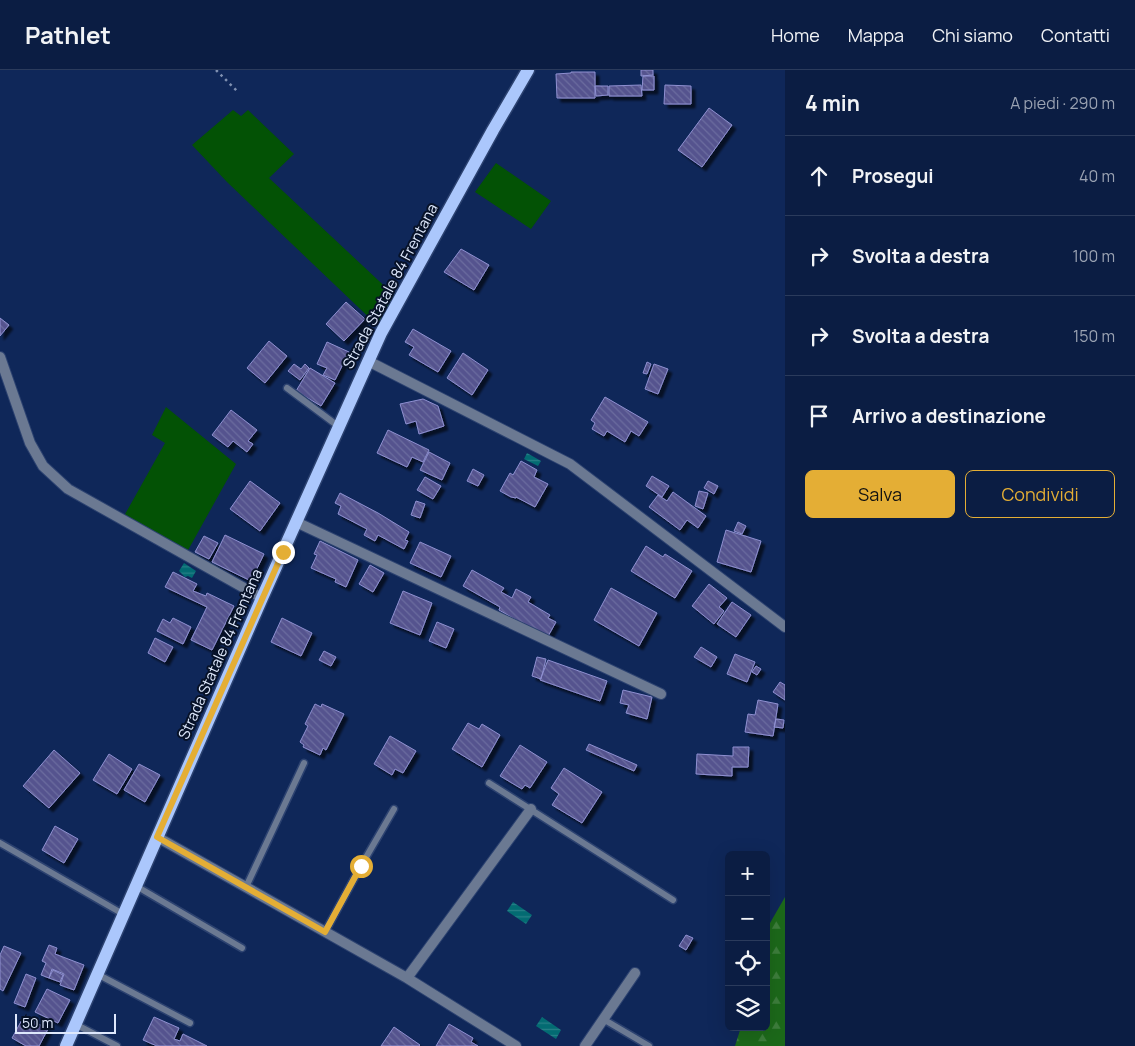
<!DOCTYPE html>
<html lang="it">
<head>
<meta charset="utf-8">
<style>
  :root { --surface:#0b1d43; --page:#192a4e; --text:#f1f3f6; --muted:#9aa2b2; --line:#2b3b5c; --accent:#e4ae35 }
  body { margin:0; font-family:Manrope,sans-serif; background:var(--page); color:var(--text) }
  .controls { position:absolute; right:15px; bottom:15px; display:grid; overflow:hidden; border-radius:8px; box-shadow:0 5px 20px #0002 }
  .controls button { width:45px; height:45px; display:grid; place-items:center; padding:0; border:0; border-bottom:1px solid var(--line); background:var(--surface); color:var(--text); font:25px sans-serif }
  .scale { position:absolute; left:15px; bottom:12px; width:101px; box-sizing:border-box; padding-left:5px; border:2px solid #dee8fc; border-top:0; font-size:14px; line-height:18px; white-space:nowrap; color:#dee8fc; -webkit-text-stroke:4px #071228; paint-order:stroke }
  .stop { position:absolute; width:15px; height:15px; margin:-11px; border:4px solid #e4ae35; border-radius:50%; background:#fff }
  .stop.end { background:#e4ae35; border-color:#fff; box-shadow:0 1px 5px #0008 }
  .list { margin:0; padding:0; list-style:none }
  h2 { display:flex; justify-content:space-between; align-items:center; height:65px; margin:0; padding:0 20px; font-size:21px }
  h2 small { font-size:16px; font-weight:400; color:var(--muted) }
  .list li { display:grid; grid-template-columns:32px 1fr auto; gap:15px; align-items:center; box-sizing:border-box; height:80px; padding:0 20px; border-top:1px solid var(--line) }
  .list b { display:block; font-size:19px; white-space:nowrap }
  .list em { font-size:16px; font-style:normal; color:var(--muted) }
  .actions { display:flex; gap:10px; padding:15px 20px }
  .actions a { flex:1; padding:11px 0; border:1px solid var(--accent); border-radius:8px; text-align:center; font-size:18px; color:var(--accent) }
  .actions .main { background:var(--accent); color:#111 }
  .icon { flex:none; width:28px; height:28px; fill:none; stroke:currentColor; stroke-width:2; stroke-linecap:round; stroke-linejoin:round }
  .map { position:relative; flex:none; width:785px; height:976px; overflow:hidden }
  header { display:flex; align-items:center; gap:30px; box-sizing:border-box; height:70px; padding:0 25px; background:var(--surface); border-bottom:1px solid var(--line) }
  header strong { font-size:24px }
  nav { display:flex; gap:28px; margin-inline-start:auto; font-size:18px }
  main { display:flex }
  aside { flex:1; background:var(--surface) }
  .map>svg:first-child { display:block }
  .green { fill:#035205 }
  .forest { fill:url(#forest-firs) }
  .water { fill:url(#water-rules) }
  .building { fill:url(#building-back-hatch); stroke:#8f90d1; filter:url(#shadow) }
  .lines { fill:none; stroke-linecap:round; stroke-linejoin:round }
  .lane-casing { stroke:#2c4270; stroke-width:9 }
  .street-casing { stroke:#2c4270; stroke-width:12 }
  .primary-casing { stroke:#2c4270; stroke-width:15 }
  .path { stroke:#8091b2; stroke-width:2.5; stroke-dasharray:2.5 4; stroke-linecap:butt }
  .lane { stroke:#6b7992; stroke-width:6 }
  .street { stroke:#6b7992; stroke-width:10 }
  .primary { stroke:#abc7fc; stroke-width:12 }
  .route { stroke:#e4ae35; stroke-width:6 }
  .labels { text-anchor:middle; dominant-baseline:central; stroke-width:4; stroke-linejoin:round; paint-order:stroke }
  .street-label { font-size:15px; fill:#dee8fc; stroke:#071228 }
</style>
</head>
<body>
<header>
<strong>Pathlet</strong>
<nav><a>Home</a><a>Mappa</a><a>Chi siamo</a><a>Contatti</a></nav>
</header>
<main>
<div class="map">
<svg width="785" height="976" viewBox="0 0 785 976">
  <defs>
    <pattern id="forest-firs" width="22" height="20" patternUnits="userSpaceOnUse" patternTransform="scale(1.25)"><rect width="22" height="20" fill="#1c691a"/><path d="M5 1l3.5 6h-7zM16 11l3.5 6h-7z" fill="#3d7e3c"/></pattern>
    <pattern id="water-rules" width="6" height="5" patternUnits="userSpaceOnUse" patternTransform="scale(1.25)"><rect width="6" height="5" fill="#036b72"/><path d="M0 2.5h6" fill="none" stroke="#278087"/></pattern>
    <pattern id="building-back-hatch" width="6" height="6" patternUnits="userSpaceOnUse" patternTransform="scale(1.25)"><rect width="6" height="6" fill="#54538e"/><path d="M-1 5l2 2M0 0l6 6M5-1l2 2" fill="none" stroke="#6c6c9f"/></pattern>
    <filter id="shadow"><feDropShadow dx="4" dy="4" stdDeviation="1" flood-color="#0009"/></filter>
  </defs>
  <rect width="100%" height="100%" fill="#0f2759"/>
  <path class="green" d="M233 40 241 46 248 40 294 84 269 108 394 225 378 256 227 112 192 75Z
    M496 93 551 131 531 159 475 122Z
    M166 337 236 394 187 482 124 446 165 373 152 365Z"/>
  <path class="forest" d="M785 827V976H735L741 957H766V860Z"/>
  <path class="water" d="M527 383 541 391 538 396 524 389Z
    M184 493 196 501 192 508 188 506 185 507 179 501Z
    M513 832 532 845 526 854 507 841Z
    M542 947 561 960 556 969 536 956Z"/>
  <path class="building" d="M641 0H653V5L641 6Z
    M571 2H595V28H557L556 4 571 3Z
    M643 6H654V20H642Z
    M641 15 642 26H609V16Z
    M665 15 691 16V34H664Z
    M595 16H608V25L596 26Z
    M709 38 732 55 702 97 678 80Z
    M461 179 489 195 474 220 444 202Z
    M346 232 365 249 344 271 326 254Z
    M0 248 9 255 0 266Z
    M413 259 451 281 438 302 409 285 414 277 405 272Z
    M269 271 287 286 265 313 247 298Z
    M327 272 349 282 335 310 323 305 327 298 317 294Z
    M463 283 488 300 472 325 447 308Z
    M647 292 651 294 647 304 643 303Z
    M294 294 301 299 305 294 309 298 300 310 288 301Z
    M654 294 668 299 658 324 645 319Z
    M310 298 335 313 321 336 296 321Z
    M605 327 648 352 639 366 631 361 625 372 607 361 604 366 592 359 595 353 591 350Z
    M423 329 438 336 444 356 419 364 416 351 406 354 400 334Z
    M231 340 257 360 248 371 253 374 247 382 233 371 228 377 212 365Z
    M388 360 429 380 423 392 412 387 407 397 377 383Z
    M429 382 450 393 442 410 420 400Z
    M521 391 537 400 534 407 548 414 535 437 516 427V428L511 427 500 421 510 403 513 405Z
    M473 399 484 405 478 416 467 411Z
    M652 406 669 416 662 427 646 416Z
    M425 407 441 416 433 429 417 420Z
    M250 411 280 433 260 461 230 439Z
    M708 411 718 416 714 424 704 418Z
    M699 421 708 423 703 439 695 436Z
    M673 422 706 446 698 458 687 450 680 460 649 437 658 425 667 431Z
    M340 423 378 443 409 462 405 470 408 471 404 479 378 465 375 471 364 465 367 459 338 444 341 436 335 433Z
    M416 431 425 434 420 448 411 445Z
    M738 452 746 456 742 464 734 461Z
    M726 460 761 471 751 502 717 492Z
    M225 465 264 484 251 511 212 492Z
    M204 466 218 473 209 489 195 482Z
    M320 471 358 490 346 517 335 512 336 509 311 498 317 485 314 484Z
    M420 472 451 486 441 507 410 493Z
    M646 476 663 487 665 484 692 501 675 528 631 501Z
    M370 495 384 503 373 522 359 514Z
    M472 500 504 518 501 522 512 528 516 519 531 527 528 532 550 545 548 548 556 552 547 568 499 540 500 537 463 516Z
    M173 502 197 514 193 521 206 526 207 523 234 536 212 580 191 570 207 537 165 517Z
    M709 514 727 528 719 537 724 541 714 554 692 536Z
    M611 518 657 543 639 576 594 550Z
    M403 521 432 533 420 565 390 553Z
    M732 532 751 545 736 567 717 554Z
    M173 548 191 557 183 574 157 561 163 549 170 553Z
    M282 548 312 563 301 586 271 572Z
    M437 552 454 559 446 578 429 571Z
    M155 568 173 577 165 592 148 583Z
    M701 577 717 587 711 597 694 587Z
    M324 581 336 587 331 596 319 590Z
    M735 584 755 592 747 612 727 604Z
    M537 587 546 589 541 609 532 606Z
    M548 590 607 611 600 631 540 610Z
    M756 596 761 599 757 605 752 602Z
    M780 612 785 615V630L773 622Z
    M623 620 652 627 647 649 626 643 629 635 620 633Z
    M758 630 778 634 773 666 745 662 748 644 755 645Z
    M315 634 321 637 322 634 344 644 326 680 323 678 320 685 303 677 304 675 300 672 308 656 305 654Z
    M776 649 784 650 783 658 774 657Z
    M468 653 479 659 482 654 500 665 482 697 452 679Z
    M390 666 416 681 403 703 395 699 392 705 374 694Z
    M589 674 637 695 634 701 586 680Z
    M520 675 547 692 530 718 525 715 522 719 500 706Z
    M733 677H749L748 697H732V706L696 704 697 684 733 686Z
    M54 680 80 703 49 738 23 716Z
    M109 684 132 699 117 724 93 710Z
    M139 694 160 705 145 732 124 720Z
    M564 698 602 722 582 753 552 735 559 724 551 718Z
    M55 756 78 769 64 793 42 780Z
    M686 865 693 868 686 880 679 876Z
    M49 875 57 878 55 884 84 895 74 920 60 915 64 904 52 899 49 908 41 905 46 893 42 891Z
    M4 876 21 883 3 921 0 919V885Z
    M53 900 63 905 60 912 49 908Z
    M26 904 36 908 25 937 14 933Z
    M47 919 70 930 58 953 35 942Z
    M24 946 48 959 39 976H26L12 968Z
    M154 947 179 958 174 969 180 971 183 964 207 976H157L143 970Z
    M449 954 473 968 471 972 478 976H436Z
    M394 957 420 975 419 976H381Z"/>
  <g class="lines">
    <g class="lane-casing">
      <path id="lane" d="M287 318 338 356
        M489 713 673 830
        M0 773 123 844
        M136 816 242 878
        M246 817 304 693
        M325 862 361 796 394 739
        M97 904 190 953
        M603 949 649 976
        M75 954 117 976"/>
    </g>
    <g class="street-casing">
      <path id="street" d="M0 287 30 373 43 396 68 419 262 528
        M368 291 570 394 785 557
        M296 452 661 624
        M157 767 407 908 516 976
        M407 908 531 739
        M585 976 635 903"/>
    </g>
    <g class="primary-casing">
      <path id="primary" d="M66 976 262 528 381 263 493 60 528 0"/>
    </g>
    <path class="path" d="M216 0 238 22"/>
    <use href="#lane" class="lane"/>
    <use href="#street" class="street"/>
    <use href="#primary" class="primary"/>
  </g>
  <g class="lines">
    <path class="route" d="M283 482 157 767 325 862 361 796"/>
  </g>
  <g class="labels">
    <g class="street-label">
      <text transform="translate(390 216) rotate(-62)">Strada Statale 84 Frentana</text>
      <text transform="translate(220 584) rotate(-66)">Strada Statale 84 Frentana</text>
    </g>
  </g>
</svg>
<div class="controls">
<button>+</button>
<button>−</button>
<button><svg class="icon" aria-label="locate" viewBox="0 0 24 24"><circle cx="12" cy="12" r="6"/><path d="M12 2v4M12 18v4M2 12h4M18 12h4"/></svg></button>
<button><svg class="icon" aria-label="layers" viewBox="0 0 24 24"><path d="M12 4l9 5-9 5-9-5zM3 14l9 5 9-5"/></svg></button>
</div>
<div class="scale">50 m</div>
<div class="stop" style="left:361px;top:796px"></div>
<div class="stop end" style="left:283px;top:482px"></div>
</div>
<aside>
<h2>4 min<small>A piedi · 290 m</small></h2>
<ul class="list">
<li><svg class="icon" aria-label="ahead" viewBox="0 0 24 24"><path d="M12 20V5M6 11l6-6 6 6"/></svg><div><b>Prosegui</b></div><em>40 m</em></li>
<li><svg class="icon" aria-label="right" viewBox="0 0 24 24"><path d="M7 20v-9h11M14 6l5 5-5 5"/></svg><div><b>Svolta a destra</b></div><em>100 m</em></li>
<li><svg class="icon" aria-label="right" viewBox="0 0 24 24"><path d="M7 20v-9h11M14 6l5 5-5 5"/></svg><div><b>Svolta a destra</b></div><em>150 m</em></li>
<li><svg class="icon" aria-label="arrive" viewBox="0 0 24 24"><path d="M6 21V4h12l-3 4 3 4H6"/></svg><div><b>Arrivo a destinazione</b></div></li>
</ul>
<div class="actions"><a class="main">Salva</a><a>Condividi</a></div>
</aside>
</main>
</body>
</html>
